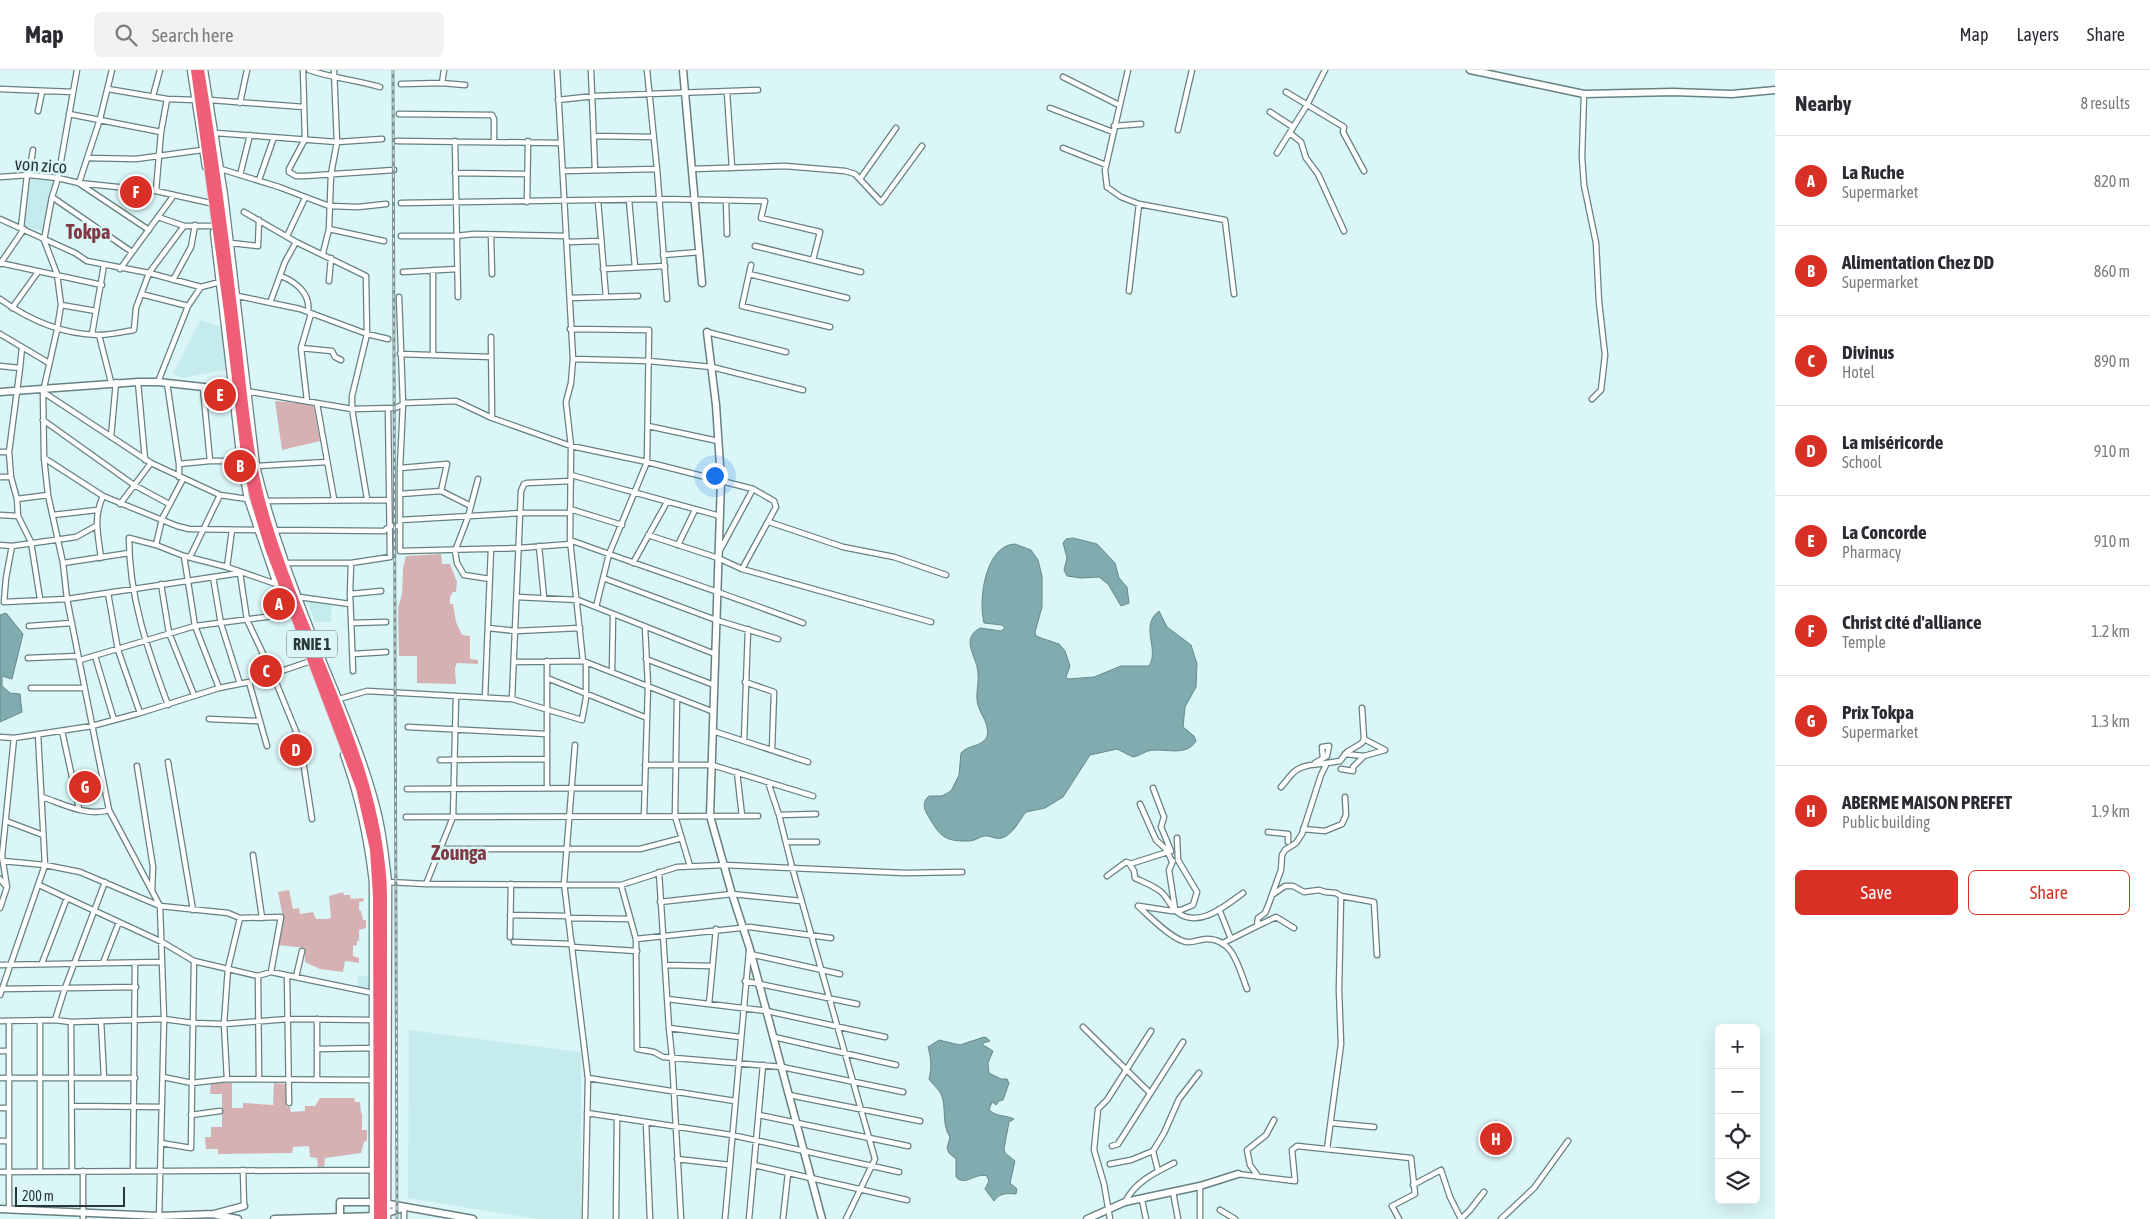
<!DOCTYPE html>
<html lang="en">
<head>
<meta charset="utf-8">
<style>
  :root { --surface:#fff; --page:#f2f2f3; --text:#2b2b33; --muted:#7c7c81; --line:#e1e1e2; --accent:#d93025 }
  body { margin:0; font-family:"Asap Condensed",sans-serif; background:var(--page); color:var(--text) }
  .controls { position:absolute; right:15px; bottom:15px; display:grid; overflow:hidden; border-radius:8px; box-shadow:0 5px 20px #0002 }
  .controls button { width:45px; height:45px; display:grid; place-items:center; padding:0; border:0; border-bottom:1px solid var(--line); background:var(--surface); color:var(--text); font:25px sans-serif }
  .scale { position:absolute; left:15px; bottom:12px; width:110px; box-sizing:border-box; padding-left:5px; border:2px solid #2b3637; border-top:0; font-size:14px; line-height:18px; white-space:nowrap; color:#2b3637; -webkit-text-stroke:4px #daf6f7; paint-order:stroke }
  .you { position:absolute; left:714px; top:405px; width:18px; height:18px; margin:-12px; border:4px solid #fff; border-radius:50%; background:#1a73e8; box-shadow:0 0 0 8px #1a73e833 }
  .badge { display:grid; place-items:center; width:32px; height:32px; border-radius:50%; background:var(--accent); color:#fff; font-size:16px; font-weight:700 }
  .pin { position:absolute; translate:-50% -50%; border:2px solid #fff; box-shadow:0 1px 5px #0006 }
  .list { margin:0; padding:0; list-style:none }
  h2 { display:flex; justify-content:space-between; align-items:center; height:65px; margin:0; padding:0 20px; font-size:21px }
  h2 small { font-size:16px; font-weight:400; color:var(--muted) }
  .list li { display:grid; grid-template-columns:32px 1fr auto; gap:15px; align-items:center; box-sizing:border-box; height:90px; padding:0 20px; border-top:1px solid var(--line) }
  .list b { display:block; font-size:19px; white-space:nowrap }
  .list p { margin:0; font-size:16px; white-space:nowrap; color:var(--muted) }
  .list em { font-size:16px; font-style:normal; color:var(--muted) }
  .actions { display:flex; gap:10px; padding:15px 20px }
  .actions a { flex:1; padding:11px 0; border:1px solid var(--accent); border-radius:8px; text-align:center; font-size:18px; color:var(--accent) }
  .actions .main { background:var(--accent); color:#fff }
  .icon { flex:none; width:28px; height:28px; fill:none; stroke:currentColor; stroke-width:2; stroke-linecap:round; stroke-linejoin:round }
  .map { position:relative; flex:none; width:1775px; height:1149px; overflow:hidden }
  header { display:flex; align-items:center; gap:30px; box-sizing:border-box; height:70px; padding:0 25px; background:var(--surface); border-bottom:1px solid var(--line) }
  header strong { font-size:24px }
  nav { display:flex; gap:28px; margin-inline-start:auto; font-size:18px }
  .search { width:350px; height:45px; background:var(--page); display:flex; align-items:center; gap:12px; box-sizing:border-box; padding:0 18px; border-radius:8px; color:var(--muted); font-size:19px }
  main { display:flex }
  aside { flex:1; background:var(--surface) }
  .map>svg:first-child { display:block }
  .built { fill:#c5ebec }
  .green { fill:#d6b1b4 }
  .water { fill:#81acaf; stroke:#67898b }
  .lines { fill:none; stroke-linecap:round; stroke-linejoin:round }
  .street-casing { stroke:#678081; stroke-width:7 }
  .secondary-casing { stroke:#678081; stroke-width:9 }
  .highway-casing { stroke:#d5d7d7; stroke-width:10 }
  .street { stroke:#fff; stroke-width:4.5 }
  .secondary { stroke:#fff; stroke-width:6 }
  .highway { stroke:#ef5e76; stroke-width:8 }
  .rail-casing { stroke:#809394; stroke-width:3 }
  .rail { stroke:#daf6f7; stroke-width:1; stroke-dasharray:4; stroke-linecap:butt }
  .labels { text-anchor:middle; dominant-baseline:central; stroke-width:5; stroke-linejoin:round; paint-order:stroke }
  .shield { fill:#daf6f7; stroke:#607071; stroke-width:1 }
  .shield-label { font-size:16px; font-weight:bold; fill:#2b3637 }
  .street-label { font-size:18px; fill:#2b3637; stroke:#daf6f7 }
  .quarter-label { font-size:20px; font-weight:bold; fill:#813943; stroke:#daf6f7 }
</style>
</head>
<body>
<header>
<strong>Map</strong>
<div class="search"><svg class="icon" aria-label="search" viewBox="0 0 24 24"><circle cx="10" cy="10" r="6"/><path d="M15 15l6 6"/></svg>Search here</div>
<nav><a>Map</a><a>Layers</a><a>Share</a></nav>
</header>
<main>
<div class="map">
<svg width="1775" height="1149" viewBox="0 0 1775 1149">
  <rect width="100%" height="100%" fill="#daf6f7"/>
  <path class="built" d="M29 106 55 108 45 162 24 156Z
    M200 250 222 257 226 300 181 308 173 304Z
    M307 531 332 535 331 552H315Z
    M358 905 370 907V920L357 918Z
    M409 960 579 982 581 984V1149H537L408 1128Z"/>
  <path class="green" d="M275 331 310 334 314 337 320 371 282 380Z
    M441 484 442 494H450L457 512 456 522H453L450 527V534H453L456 552 462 565 470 566V589L478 590V594L457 593 455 598 456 614 417 613V586H399L398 538 402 524 403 499 406 486Z
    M289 820 293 839 299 838 300 844 313 842 316 849H329L331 847 329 826 343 822 344 825H350L351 829 363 828 364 831 359 832V840L361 841 363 850H366V858L359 860V871H357V875L353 876V886L359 888V893L345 891 343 902 320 899 305 892V878L278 875 283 847 278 822Z
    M211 1013H232V1038H243V1033L273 1035 274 1013 286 1014V1037H290L291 1042 305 1041V1036H315L320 1028H354L355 1032H360L361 1043H362V1060H367V1070L364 1072 361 1083 325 1088 324 1097H318L317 1088 310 1087 309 1076 293 1077 292 1083 218 1084V1079H206L205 1067H211V1057H222V1024H210Z"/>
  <path class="water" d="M1073 468 1097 474 1115 493 1119 508 1127 517 1129 533 1121 536 1108 514 1099 507 1081 508 1067 506 1064 500 1067 488 1063 473 1066 469Z
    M1015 474 1031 480 1038 490 1042 506V537L1035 562 1036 566 1041 568 1059 574 1065 581 1070 596 1066 607 1068 609 1094 607 1121 596H1149C1160 579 1139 556 1159 541L1167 557 1191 575 1197 594 1196 617 1185 637 1183 657 1194 666 1196 671C1185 688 1165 677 1148 681 1142 683 1139 686 1133 687L1117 679 1090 685 1063 727 1045 738 1026 742C1020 749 1015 761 1006 766 997 772 992 765 984 766 979 767 975 771 969 771 942 772 939 764 927 744 923 737 923 731 929 726H942L951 721 959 705 961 683C969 674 980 678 987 667 990 654 981 646 978 635 975 625 979 614 978 604 978 587 959 570 980 558L1001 561 1005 558 1002 555 984 553C978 531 985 475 1015 474Z
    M6 543 23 564 12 609 2 606V616L10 623 20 624 22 642 0 652V545Z
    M984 967 987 968 990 971 983 973V975L993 981 988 993 989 1003 1001 1009H1007L1009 1013 1003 1030 999 1031 996 1035 992 1032 989 1040C999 1048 1003 1044 1014 1049L1009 1052 1004 1079 1005 1083 1015 1091 1010 1113 1017 1119 1016 1124C1008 1123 999 1123 994 1131L985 1119 989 1111 987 1106C976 1102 965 1117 956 1107V1089L949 1083 947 1078 950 1067C941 1054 947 1037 941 1024 938 1018 932 1014 929 1009 932 997 931 988 928 977L939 970 960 975Z"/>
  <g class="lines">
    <g class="street-casing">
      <path id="street" d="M77 0 58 108 52 127 44 170 57 204 61 235 57 260 43 322 44 388 48 425 63 493 67 529 109 740 160 836 164 949 159 1149
        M190 0 205 97
        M205 0 225 125 257 396C273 462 297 524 322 587 342 637 365 688 378 741 384 764 386 788 389 812L388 1149
        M303 0 305 69 289 99V102L296 106H305L394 100
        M309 0C332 8 356 10 380 17
        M557 0 573 289 571 313 566 332 571 376 570 470 583 591
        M591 0 595 100
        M647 0 657 99 667 229
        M1128 0 1105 100 1107 117 1121 127 1139 134 1225 150 1234 224
        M1063 7 1119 35
        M442 13 444 0
        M401 14 442 13 465 15
        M0 19 73 22
        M108 19 167 29 195 30
        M727 22 732 98
        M1286 22 1344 57 1343 62 1364 101
        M1584 24 1582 87 1584 115 1596 173 1599 232 1605 285 1601 320 1592 329
        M153 26 160 0
        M210 30 304 37
        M558 30 594 26 758 20
        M240 33 247 0
        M1050 38 1113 62
        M38 41 42 22
        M1270 42 1293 57
        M69 44 161 62
        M399 44 492 45 494 49V71
        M1114 56 1141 54
        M1178 60 1192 0
        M216 63 337 72 382 69
        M1290 63 1301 72 1306 88 1318 104 1344 161
        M595 66 653 67
        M397 71 560 73
        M455 71 458 227
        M1063 78 1106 95
        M1277 83 1307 35 1325 0
        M89 88 136 89 202 80
        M221 99 279 117 329 136 358 137 386 134
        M692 99 785 96 845 101 855 104 881 132 922 76
        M563 101 657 99
        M455 103 527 104
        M29 105 33 80
        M240 105 250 65
        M0 107 29 105 58 108 79 113 156 121 210 133
        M860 109 896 58
        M259 110 274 67
        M79 113 100 49 112 0
        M80 114 149 160
        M156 121 161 62 167 29
        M52 127 132 182
        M629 130 635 197
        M598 131 606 227
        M726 131 727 164
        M527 132 528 71
        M401 133 660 129 765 131 761 148 820 162 813 190
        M244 142 296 172 366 206 367 264 352 326V339L367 429
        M158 147 184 156H213
        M0 149 75 183 87 191 149 203 201 217 220 212
        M21 158 27 105
        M329 159 384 171
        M213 162 240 391 247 429 276 514 290 544
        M491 165 492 204
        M287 166 305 128
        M401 166H456L474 164 566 166
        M567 172 601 171
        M231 173 258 176 259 150
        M755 176 861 202
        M323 183 329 159 331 104 337 72 334 0
        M663 185 700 182
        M0 193 102 215
        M0 194 24 159
        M751 195 742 236 830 257
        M120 199 174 125
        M603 199 665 196
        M433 200V285
        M403 202 457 199
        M749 204 847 228
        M281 206C296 212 311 224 308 242L311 244 301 278 307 331
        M173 210 191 177 195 155
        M329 211 331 188
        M1129 221 1139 134
        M141 224 188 236
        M238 226 300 239 367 264 388 269
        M399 227 403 333 400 398V481L519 478 571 474
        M570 228 638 226
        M0 229C29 250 62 264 98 265 110 265 122 262 134 260L136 238 149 203 184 156
        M270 233 285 192 296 172
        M61 235 96 241
        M12 238 38 202
        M570 259 649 260 647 392 609 484 596 537
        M707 262 786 282
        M0 264 49 293
        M92 264 104 195
        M99 265 111 312
        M491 267 492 348
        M301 278 332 281 335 287 341 290
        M400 284 491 287
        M573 289 649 291 712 297 803 320
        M0 296 20 298 22 277
        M20 298 9 382 11 407 17 429 18 446 31 472 40 529
        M138 312 145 390
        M158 312 188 236 201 217
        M167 313 179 394V407
        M203 318 210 391
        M246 321 352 339 395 338 402 335
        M43 322 151 393 220 425 247 429
        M403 333 456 331 492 348 571 376 647 392 753 419 774 431 776 437 742 499
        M317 334 334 429
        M43 350 134 415 169 434
        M648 356 718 371
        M111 367 116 312
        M0 382H9
        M44 388 103 426 177 456 189 459 257 460
        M179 394 210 391H240
        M257 396 327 392
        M400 398 447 394 441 421
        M571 405 720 446
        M0 407H11
        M478 409 468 447 455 481 457 493 464 505 490 509
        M400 424 441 421 471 436
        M17 429 48 425
        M266 431 389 430
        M120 434 151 393
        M570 439 622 455
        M0 445 18 446
        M53 445 97 440
        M400 450 521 443H570
        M769 452 843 477 894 487 946 505
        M275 460 384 461 390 456H400
        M648 465 718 488 742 499 931 552
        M570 470C647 498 726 524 803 553
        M0 475 12 476 76 467 96 456
        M156 475 162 449 183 409
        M678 475 695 440
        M12 476 6 508 4 532 67 529 240 503 247 550 273 605 300 671 312 749
        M539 476 544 528
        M719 482 753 419
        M184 486 195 556 219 618
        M190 487 220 425
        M101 488C98 464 93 448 103 426
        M63 493 129 483
        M286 493H351L390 487 388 338
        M351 493 350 524 353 601
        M633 493 667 432
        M227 497 232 460
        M213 507 221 554 240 614
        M603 508 716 550 778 569
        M161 514 169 563 194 625
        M108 523 118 580 140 643
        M350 524 381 521
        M299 527 350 534
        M517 527 578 530 715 584
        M351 553 386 552
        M29 556 72 553
        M488 558 516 561 580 558
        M353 584 386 582
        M95 586 114 650
        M28 588 78 586
        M646 589 714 615
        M80 590 195 556 290 544
        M514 592 583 591 714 642
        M612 602 613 545
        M547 608 647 648
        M249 612 267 676
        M745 612 774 622 772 680
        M31 618H84
        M485 628 491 479
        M677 628 675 746 690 796
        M339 629 367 621 512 629 582 650 586 628V592
        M512 629 521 421 524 414 527 413 571 411
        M168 635C148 581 129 527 129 468L156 475 184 486 227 497 276 514
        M209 649 259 651
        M408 657 546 664
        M62 661 79 739
        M713 661 808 692
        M0 667 14 668 92 656 140 643 219 618 249 612 308 592
        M1364 669 1385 680
        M744 671 748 559
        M575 675 564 813 588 1008 585 1149
        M1345 684 1364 686 1385 680
        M343 685C358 726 367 768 372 812V1148
        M440 690 547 689
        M168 692 193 840
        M1315 693 1327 686 1329 676 1322 677 1323 688
        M645 695H712L813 726
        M137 696 153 797 152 821
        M1341 699 1353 701V697L1364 686
        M737 702 742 746
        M768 712 779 745 792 797 875 1089 846 1149
        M1281 717C1285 713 1288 708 1292 704 1301 694 1315 695 1327 693
        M547 718V591
        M407 719 645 718
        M42 727C63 734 88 747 109 740
        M1140 734 1156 770 1167 780 1172 792
        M779 745 816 744
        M644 746 648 616 645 557
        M406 747 758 746
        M6 751 43 765
        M1303 759 1325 761 1342 754 1346 745 1345 727
        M1268 762 1288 764V772
        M786 772H817
        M441 779H640L682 768
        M253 785 262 848
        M3 791 45 795 80 802 160 836 228 843 240 848 281 847 271 902
        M1173 791 1169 800 1175 839
        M1130 794 1171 781 1161 757 1164 747 1153 718
        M659 802 669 958 672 987 681 1149
        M1107 806 1126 792 1129 793 1134 801 1135 808C1143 812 1152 815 1160 821 1167 826 1170 836 1177 842 1199 859 1225 836 1243 823
        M0 809 6 816
        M389 812 426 814 621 815 677 797 725 795 905 803 962 802
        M426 814 453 747 456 627
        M39 815 162 872 194 891 258 906 271 902 373 923
        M621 815 636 869 637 979 654 982 663 987 782 997 903 1022
        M1272 825 1285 816H1293L1304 822 1319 820 1325 822 1336 823 1341 826 1374 832 1377 885
        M660 832 732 824 801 831
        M1138 836C1148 845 1174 872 1188 872 1193 873 1200 869 1207 869 1234 869 1239 899 1247 919
        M1139 836 1172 841 1181 840 1193 835 1197 822 1178 790 1177 768
        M0 838 7 817 2 786 14 668
        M1219 839 1231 869
        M510 845 568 846
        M569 848 629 849
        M1257 856 1276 847 1294 858
        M510 867 511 814
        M636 869 750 857 831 868
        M514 872 572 874
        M1223 873 1257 856 1258 848 1265 843 1268 836 1281 800 1282 785 1285 780 1296 773 1302 764 1321 705 1327 693 1340 691 1347 682 1362 673 1364 669 1362 638
        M572 877 637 881
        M750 884 840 904
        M42 893 67 828
        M103 893 119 852
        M0 895 162 892
        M665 895 712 896
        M258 906 259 1009
        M287 906 289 1033
        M296 907 302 881
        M745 911 857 934
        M2 919 136 917
        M0 925 45 795 38 664
        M667 929 767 941 885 967
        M709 934 716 859
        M317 949V1010
        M55 950 65 918 105 812
        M0 951 55 950 71 952 164 949 193 953 224 954 288 949 373 950
        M9 951V1139
        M101 951 104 1008
        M40 952V1102
        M71 952 72 1101
        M1083 957 1150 1023
        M669 958 740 967
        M774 967 896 995
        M317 979 372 978
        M0 981H9
        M163 1007 192 1013 227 1009 372 1010
        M0 1008H135
        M588 1008 735 1031
        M227 1009 224 954 228 898 240 848
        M789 1025 920 1051
        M72 1036 162 1037
        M0 1038H9
        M587 1043 732 1065 899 1102
        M191 1045 220 1041
        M759 1045 908 1076
        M646 1052 650 1149
        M1331 1053 1374 1057
        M0 1071H9
        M161 1073 191 1078 194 891
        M1112 1076 1118 1074 1183 972
        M1327 1079 1341 974 1339 920 1341 826
        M1153 1081 1158 1101
        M677 1089 730 1095
        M1110 1094 1131 1090 1153 1081 1164 1063 1179 1029 1199 1003
        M754 1095 907 1130
        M243 1100 244 1136
        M133 1101 135 894
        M0 1102 371 1100
        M1238 1104 1295 1111 1292 1080 1297 1076 1411 1088 1415 1124 1392 1136 1399 1149
        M1258 1106 1250 1095 1247 1080 1266 1065 1274 1050
        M1413 1115 1441 1100 1450 1127 1461 1149
        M1200 1116V1149
        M1173 1122 1178 1149
        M1142 1130 1146 1149
        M1125 1132C1135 1112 1154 1103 1174 1093
        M404 1138V1149
        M1220 1140 1235 1149
        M83 1149V1101
        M616 1149 617 1047
        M725 1149 749 881
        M749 1149 763 995
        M783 1149 788 1103
        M1110 1149 1104 1114 1094 1080 1098 1039 1107 1030 1151 961
        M1461 1149 1470 1140 1484 1122
        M1501 1149 1534 1118 1568 1071"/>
    </g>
    <g class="secondary-casing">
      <path id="secondary" d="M683 0 702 213
        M1470 0 1584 24 1673 22 1732 24 1775 20
        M707 262 716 335 721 411 710 746 732 824 749 876 822 1149
        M0 322 138 312H158L240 321
        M0 1139 159 1146 214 1144 244 1136
        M216 1145 238 1149
        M340 1147V1132H378L473 1149
        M274 1149 378 1146 403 1138
        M1087 1149 1125 1132 1200 1116 1238 1104"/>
    </g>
    <g class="highway-casing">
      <path id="highway" d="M195 0 228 242 246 392 255 431 269 478 360 718 374 779 377 826 378 1149
        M200 0C214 85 225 169 235 254 242 312 246 371 260 427 294 561 380 686 383 826V1149"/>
    </g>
    <use href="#street" class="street"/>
    <use href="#secondary" class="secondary"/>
    <use href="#highway" class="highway"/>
    <g class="rail-casing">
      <path id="rail" d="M393 0 397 1149"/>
    </g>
    <use href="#rail" class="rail"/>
  </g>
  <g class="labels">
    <rect class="shield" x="287" y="560.5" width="50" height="27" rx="4"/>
    <g class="shield-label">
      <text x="312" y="574">RNIE 1</text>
    </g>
    <g class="street-label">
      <text transform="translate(41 95) rotate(4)">von zico</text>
    </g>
    <g class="quarter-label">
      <text x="88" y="161">Tokpa</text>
      <text x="459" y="782">Zounga</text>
    </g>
  </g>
</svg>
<div class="controls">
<button>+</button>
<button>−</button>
<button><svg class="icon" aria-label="locate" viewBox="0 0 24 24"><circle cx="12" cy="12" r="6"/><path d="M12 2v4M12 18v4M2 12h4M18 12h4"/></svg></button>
<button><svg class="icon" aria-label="layers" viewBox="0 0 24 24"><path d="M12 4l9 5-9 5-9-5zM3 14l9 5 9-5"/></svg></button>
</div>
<div class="scale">200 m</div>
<div class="you"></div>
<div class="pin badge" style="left:279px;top:534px">A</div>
<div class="pin badge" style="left:240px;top:396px">B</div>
<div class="pin badge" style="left:266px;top:601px">C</div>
<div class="pin badge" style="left:296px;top:680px">D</div>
<div class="pin badge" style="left:220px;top:325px">E</div>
<div class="pin badge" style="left:136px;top:122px">F</div>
<div class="pin badge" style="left:85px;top:717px">G</div>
<div class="pin badge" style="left:1496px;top:1069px">H</div>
</div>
<aside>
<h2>Nearby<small>8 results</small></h2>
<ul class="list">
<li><span class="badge">A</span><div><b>La Ruche</b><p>Supermarket</p></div><em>820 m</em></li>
<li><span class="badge">B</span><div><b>Alimentation Chez DD</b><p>Supermarket</p></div><em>860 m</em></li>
<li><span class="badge">C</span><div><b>Divinus</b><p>Hotel</p></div><em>890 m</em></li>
<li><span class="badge">D</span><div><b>La miséricorde</b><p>School</p></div><em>910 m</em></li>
<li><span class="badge">E</span><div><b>La Concorde</b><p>Pharmacy</p></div><em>910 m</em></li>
<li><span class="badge">F</span><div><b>Christ cité d'alliance</b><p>Temple</p></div><em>1.2 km</em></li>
<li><span class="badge">G</span><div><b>Prix Tokpa</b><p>Supermarket</p></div><em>1.3 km</em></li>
<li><span class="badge">H</span><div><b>ABERME MAISON PREFET</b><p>Public building</p></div><em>1.9 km</em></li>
</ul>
<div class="actions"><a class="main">Save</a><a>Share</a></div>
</aside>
</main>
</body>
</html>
